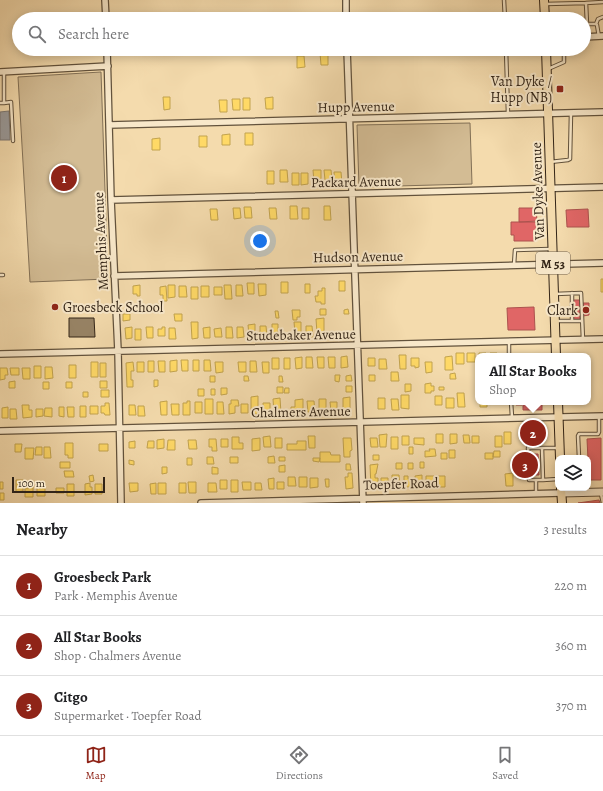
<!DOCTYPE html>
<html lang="en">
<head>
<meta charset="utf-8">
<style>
  :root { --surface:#fff; --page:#f2f2f2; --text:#202124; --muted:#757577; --line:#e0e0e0; --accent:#8f2418 }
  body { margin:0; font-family:Alegreya,serif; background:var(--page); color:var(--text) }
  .controls { position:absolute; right:12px; bottom:12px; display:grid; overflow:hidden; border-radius:8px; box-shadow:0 2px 10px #0003 }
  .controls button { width:36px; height:36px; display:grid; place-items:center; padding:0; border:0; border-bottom:1px solid var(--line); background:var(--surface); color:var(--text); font:20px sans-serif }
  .scale { position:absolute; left:12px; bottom:10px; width:93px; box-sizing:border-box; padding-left:4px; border:2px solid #322417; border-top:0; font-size:11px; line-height:14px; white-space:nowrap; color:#322417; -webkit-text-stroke:3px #f8e8ca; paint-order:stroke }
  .you { position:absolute; left:260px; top:241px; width:14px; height:14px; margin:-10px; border:3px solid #fff; border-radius:50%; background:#1a73e8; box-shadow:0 0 0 6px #1a73e833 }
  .badge { display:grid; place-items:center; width:26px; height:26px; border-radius:50%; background:var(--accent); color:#fff; font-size:13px; font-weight:700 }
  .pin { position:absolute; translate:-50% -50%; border:2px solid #fff; box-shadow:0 1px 4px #0006 }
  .popup { position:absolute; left:475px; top:353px; width:116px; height:52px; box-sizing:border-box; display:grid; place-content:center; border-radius:8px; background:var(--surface); filter:drop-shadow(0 1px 3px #0005); font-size:13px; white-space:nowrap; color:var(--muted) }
  .popup b { font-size:15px; color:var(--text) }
  .popup::after { content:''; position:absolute; left:50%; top:100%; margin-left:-8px; border:8px solid transparent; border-top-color:var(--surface) }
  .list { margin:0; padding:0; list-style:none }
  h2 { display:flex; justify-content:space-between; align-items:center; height:52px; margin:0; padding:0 16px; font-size:17px }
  h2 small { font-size:13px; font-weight:400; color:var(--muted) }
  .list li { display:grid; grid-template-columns:26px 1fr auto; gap:12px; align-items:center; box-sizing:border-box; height:60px; padding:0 16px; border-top:1px solid var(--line) }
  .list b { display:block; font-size:15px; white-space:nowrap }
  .list p { margin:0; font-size:13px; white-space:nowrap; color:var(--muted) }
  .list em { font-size:13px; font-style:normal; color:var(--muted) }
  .icon { flex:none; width:22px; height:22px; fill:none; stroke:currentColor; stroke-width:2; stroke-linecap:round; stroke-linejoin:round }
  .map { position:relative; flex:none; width:603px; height:503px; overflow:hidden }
  .search { position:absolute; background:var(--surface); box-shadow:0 2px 10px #0003; left:12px; right:12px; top:12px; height:44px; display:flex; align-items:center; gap:10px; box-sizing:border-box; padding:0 14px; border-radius:22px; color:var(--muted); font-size:15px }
  .sheet { height:232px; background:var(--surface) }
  nav { display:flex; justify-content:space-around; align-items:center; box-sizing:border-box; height:56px; border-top:1px solid var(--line); background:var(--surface); font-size:11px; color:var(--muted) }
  nav a { display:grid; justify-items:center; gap:2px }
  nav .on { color:var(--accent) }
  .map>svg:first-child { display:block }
  .green { fill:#d3bc94; stroke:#827056 }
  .homes { fill:#ffd966; stroke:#c2a34e }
  .shops { fill:#e06666; stroke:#ac524e }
  .industry { fill:#999; stroke:#7a7672 }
  .building { fill:#978365; stroke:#322417 }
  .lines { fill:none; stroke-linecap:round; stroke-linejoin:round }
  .service-casing { stroke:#62523c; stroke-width:4.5 }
  .minor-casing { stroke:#62523c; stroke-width:8 }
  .tertiary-casing { stroke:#62523c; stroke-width:9 }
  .primary-casing { stroke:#322417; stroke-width:10 }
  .service { stroke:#f8e8ca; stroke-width:2.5 }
  .minor { stroke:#f8e8ca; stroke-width:5.5 }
  .tertiary { stroke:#f8e8ca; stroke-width:7 }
  .primary { stroke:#f4dbad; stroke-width:8 }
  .poi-dot { fill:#8f2418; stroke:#f8e8ca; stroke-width:1.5 }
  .labels { text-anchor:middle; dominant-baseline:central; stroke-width:4; stroke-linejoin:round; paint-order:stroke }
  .shield { fill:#f8e8ca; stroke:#6d5f4d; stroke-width:1 }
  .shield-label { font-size:13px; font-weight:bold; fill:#322417 }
  .poi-label { font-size:14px; fill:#322417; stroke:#f8e8ca; text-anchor:end }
  .street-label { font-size:14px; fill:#322417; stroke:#f8e8ca }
</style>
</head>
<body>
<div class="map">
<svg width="603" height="503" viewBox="0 0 603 503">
  <rect width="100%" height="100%" fill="#f4dbad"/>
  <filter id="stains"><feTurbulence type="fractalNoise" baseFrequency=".005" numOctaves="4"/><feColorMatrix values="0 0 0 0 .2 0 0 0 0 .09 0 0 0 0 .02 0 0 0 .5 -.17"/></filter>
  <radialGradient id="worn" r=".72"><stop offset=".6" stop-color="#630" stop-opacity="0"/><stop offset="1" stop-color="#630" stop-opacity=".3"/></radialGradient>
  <path class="green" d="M101 72 108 279 30 282 18 77Z
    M470 123 472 184 359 187 357 125Z"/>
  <path class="homes" d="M320 53H328V65H321Z
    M297 56H304L305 67 297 68Z
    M163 97H170V109L164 110Z
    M273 97V109H266L265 98Z
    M243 98H250V110H243Z
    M232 99H240V110H233Z
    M219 100H227V112H220Z
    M245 133H253V145H245Z
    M230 134V145H222V135Z
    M199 136H207V147H199Z
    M160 138V150H152V139Z
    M280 170H287L288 182H280Z
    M313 170H321V182H314Z
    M324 170H331L332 180H325Z
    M267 171H274V184H267Z
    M334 172H341L342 183H335Z
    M292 173H299V185H292Z
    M301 173H308V184L301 185Z
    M290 206H297L298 219H290Z
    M324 206H330L331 220H324Z
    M244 207H251L252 218H245Z
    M233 208H240L241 218 234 219Z
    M269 208H276L277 219H270Z
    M302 208H309V219H302Z
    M210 209H217L218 220H211Z
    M601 279H603V292H601Z
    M339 281H345V291H339Z
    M281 282H288V293H281Z
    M247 283H254V294H248Z
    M258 284H266V295L259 296Z
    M305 284H310V293H305Z
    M140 285V296H137V294H133V286Z
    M168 285H175V297L168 298Z
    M224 285H231L232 299H225Z
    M236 285H242L243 296H236Z
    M166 286 167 301H163V295H160V287Z
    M179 286H186L187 297H179Z
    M201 286H209V297H201Z
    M191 287H198V299H191Z
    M214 287H222V295H214Z
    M322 288H325V304H321V302H316L315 296H318V291H322Z
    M157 304H161V309H157Z
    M320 309H326V315H320Z
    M348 309 349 314H344V310Z
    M292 310H300V317H297V320H293Z
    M275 311H278L279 318H276Z
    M123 314H130V320L123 321Z
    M174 314H182V321H175Z
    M324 318V333H317L316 319Z
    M191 322H198V338L192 339Z
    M294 322H301V333H295Z
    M255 324V335H249L248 325Z
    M272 324H278V335H272Z
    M260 326H266L267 337H260Z
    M306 326H312L313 337H306Z
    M132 327V338L126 339 125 328Z
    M146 327H153V338H147Z
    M162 327H165V336H158V329H162Z
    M210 327V338H204L203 328Z
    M226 327H232L233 338H226Z
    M237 327H243L244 337 237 338Z
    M169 328H175L176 339H169Z
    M221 328 222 337H215L214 329Z
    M135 329H141V340H135Z
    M456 353H464V364H456Z
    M467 353H475V362H467Z
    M479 353H486V356H479Z
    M490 353H497V356H490Z
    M399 355H406V369H400Z
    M347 356 348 367 341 368V357Z
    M452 356 453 370H445V357Z
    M302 357V368L296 369 295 358Z
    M306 357H312L313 368H306Z
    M317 357H324V368H318Z
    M328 357H335V368H329Z
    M272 358H279V369H272Z
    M284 358H290V369H284Z
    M368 358H375V366H368Z
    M411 358H419V367L415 368V366H411Z
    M379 359H386L387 369H379Z
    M177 360V371L170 372V361Z
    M181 360H188V371H182Z
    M193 360H199V371H193Z
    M204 360H210L211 371H204Z
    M148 361H154V372H148Z
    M158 361H165V372H159Z
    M250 361H256L257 372H250Z
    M91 362H98V377H91Z
    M133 362 134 371H131V380H133V387H127L126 363Z
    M137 362H144V372H137Z
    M215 362H223V372L216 373Z
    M238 362H246V372H239Z
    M262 362H269V373H263Z
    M425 362H432V372L426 373Z
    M100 363H106V377H100Z
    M69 365H76V378H69Z
    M34 366H41V378H34Z
    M45 367H52L53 378 45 379Z
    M0 368H7L8 375H5V379L0 380Z
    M10 368H19V375H11Z
    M22 368H30V379H23Z
    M391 372H398L399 381H391Z
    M455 373 456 379H450V374Z
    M335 375H340L339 382 335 381Z
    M351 375 352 381H346V376Z
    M369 375H375V381H369Z
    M210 376H215V382H210Z
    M244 376H248L249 381H244Z
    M279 376H282L283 382H279Z
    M154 380H158V386L154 387Z
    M15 381V388H9V382Z
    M100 381H107V388H100Z
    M43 382H49V389H43Z
    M66 382H72V388H66Z
    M431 383V386H434V391H431V393H425V384Z
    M405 384H411V391L405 392Z
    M346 386H352V392H346Z
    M277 387H283V393H277Z
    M439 387H444V390H439Z
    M221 388H227V394L221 395Z
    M285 388H289V393H284Z
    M198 389H204V396H198Z
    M211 389H215V395H211Z
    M101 390H109V397H101Z
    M83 392H88V397H83Z
    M457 393H464L465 407H458Z
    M401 395H409V409L401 408Z
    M258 396V414H251V397Z
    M435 396H442V405H435Z
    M350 397V411H343V398Z
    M280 398 281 413H274L273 399Z
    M378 398H385V409H378Z
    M446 398H454V408H446Z
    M205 399H213V414H205Z
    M303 399V412H291V407H295V400Z
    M319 399H326V409H319Z
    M391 399H398L399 410H392Z
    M231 400H238L239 406H235V413L229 414V404H231Z
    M167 401V415H161L160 402Z
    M187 401H190V415H183V403H187Z
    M307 401H314L315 412H308Z
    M195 402H202V413H195Z
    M217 402H223L224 414H217Z
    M330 402H337V411H331Z
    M480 402H487V407H480Z
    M105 403H109L110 415H105L104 413H101V406H105Z
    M263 403H270V411H263Z
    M171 404H179V415H172Z
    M241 404H248V413H241Z
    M22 405H29V410H32V417L23 418Z
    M129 405H135L136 415H129Z
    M80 406H86V417H80Z
    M90 406H98V414H90Z
    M138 406H144L145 416H138Z
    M8 407V418H2V408Z
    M59 407H64V417L59 416Z
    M67 407H74V417H68Z
    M45 408H52V417L44 416Z
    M10 409H16L17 419H10Z
    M36 409H43V416L36 417Z
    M504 432H511V444H504Z
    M387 434 386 447H380L379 435Z
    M436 434H443V443H436Z
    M450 434H457V443L450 444Z
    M463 435H469L470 443H464Z
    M270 436 271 447H264L263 437Z
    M308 436H315V448H309Z
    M402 436H409V445H402Z
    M472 436H479V443H472Z
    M495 436H502V447H495Z
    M232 437H239V443H243V449H232Z
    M391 437H398V449H391Z
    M260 438V450L252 451V439Z
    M275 438H282V448H275Z
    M343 438H351L352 450 350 451V457H344Z
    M370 438H377L378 447H371Z
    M414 438H424V445L414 444Z
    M164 439V448L157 449V440Z
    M209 439H216L217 451H212V447H209Z
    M221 439H228V447H221Z
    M168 440H175V450H167Z
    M188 440H196L197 449H189Z
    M135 441V448H129V442Z
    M148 441H154V448H147Z
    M297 441H306V450H287V444H297Z
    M65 443H73V458H68V455H65Z
    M15 444H22L21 452H15Z
    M99 444H108V451H99Z
    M36 447H42V455H35Z
    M44 447H50L51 458H44Z
    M409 447H413V454H409Z
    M25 448H34L33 459H25Z
    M429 449H435L436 456 425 457V451H430Z
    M449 450H455V458H449Z
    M494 451H500V457H493Z
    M320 452H330L331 455H340V462H320Z
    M441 453H447V459H441Z
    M485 453H493V459H485Z
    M373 455H379V460H373Z
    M274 456 275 463H268V457Z
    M207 457H213L214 464H207Z
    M230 457H238V463H230Z
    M279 457H285V461H279Z
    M187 458H192V465H187Z
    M313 458H320L319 462 313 461Z
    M129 460 134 461V465L129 464Z
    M60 462H70V468H60Z
    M420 462H424V468H420Z
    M396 463H402V469H396Z
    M408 463H413V469H408Z
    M346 464H350L351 470H346Z
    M378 464 376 474H375V478H378V487L371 488 370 465Z
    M285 465V472H279V466Z
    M162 467H167V473L162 474Z
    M212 467 218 468V474H212Z
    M64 471H73L74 477H65Z
    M348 473H352L353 488 346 489 345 477H348Z
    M513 473V486H506L505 474Z
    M93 475 94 481 90 482 89 476Z
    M392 475H399L400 489H392Z
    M422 475V488H416L415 476Z
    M404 476H408V479H411V487H404Z
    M426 476H434V486H426Z
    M437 476H445V487H438Z
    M288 477H295L296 486H288Z
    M299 477H307V487H299Z
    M274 478V489H269L268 479Z
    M310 478H318V487L310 488Z
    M381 478H388V488H381Z
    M325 479H329V487H326Z
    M16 480H23V491L16 492Z
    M220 480H227V489H220Z
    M231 480H238V492H231Z
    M0 482H3V489H0Z
    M188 482H196V493H189Z
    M242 482H251V490H243Z
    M277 482H284V489H277Z
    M90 483V487H92V494L85 495V484Z
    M129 483H138V491L130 492Z
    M156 483V494H151L150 484Z
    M158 483H166V494H158Z
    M179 483H186V493H179Z
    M208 483H216L217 492H208Z
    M255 483H261L262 490H255Z
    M67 484H74V496H67Z
    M95 484H102V494H95Z
    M29 485H33V497H25V488H29Z
    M37 488H45V496H37Z
    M56 488H64V493H56Z
    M0 493H4V500H0Z"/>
  <path class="shops" d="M519 208H536L537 221 519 222Z
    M588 209 589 227H567L566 210Z
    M511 222H536L537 241H514V235H511Z
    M573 300H580V320H573Z
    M583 303H589V315L583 316Z
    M534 307 535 330H508L507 308Z
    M516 402H522V405H516Z
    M523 402H542V410H523Z
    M523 427H543L544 439H524Z
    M601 438V480H589L587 439Z
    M531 454H538L539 475H531Z
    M518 455H527V475H519Z
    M599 500 600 503H578Z"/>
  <path class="industry" d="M9 111 10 140H0V112Z"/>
  <path class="building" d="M69 318H94L95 337H69Z"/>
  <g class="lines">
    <g class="service-casing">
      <path id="service" d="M504 0 505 19
        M546 4 586 3
        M584 24H596L597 25 599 37
        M587 24 586 3 603 2
        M596 24 598 19 603 17
        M506 49 508 114
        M548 69 564 62V52
        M0 103H4V72
        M4 103 11 102 13 141
        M550 162 568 160 570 159 571 113
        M514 265 515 250 550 249
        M0 275H3
        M572 293V321
        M555 294 581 293 583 340
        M557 321H582
        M509 343V356
        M511 402 512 417
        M542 448 543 480H529L528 448H559
        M561 458 578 457
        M579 458 578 436 579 434H598L599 432V417
        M536 480V493
        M543 480 558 479
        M601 494 603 503"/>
    </g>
    <g class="minor-casing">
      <path id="minor" d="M105 0 106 19
        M346 0V19
        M584 37 603 36
        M107 49 111 200 118 351 121 503
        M347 49 363 503
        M107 50 137 49
        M0 72 108 66
        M109 125 603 112
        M111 200 603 187
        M114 276 603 263
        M0 354 603 339
        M0 431 603 416
        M201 503 561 493"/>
    </g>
    <g class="tertiary-casing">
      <path id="tertiary" d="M561 493 603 492"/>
    </g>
    <g class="primary-casing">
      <path id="primary" d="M544 0 545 19
        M546 49 556 356
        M558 402 560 458
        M561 488 562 503"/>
    </g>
    <use href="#service" class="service"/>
    <use href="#minor" class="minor"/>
    <use href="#tertiary" class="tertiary"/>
    <use href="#primary" class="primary"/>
  </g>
  <g class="poi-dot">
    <rect x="556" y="85" width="8" height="8" rx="2"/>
    <circle cx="55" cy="307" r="4"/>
    <circle cx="586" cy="310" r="4"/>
  </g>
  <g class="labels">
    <rect class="shield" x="536" y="252" width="34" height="22" rx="3"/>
    <g class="shield-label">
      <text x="553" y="263">M 53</text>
    </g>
    <g class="poi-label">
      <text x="552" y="81">Van Dyke /<tspan x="552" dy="16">Hupp (NB)</tspan></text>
      <text x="63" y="307" text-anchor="start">Groesbeck School</text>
      <text x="578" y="310">Clark</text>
    </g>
    <g class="street-label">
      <text transform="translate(356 107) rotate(-1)">Hupp Avenue</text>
      <text transform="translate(356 182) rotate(-1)">Packard Avenue</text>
      <text transform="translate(538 191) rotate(-92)">Van Dyke Avenue</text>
      <text transform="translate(101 241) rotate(-93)">Memphis Avenue</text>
      <text transform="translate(358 257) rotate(-1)">Hudson Avenue</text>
      <text transform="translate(301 335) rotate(-1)">Studebaker Avenue</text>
      <text transform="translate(301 412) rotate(-1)">Chalmers Avenue</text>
      <text transform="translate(401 484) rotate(-2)">Toepfer Road</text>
    </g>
  </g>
  <rect width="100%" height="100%" filter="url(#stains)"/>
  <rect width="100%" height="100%" fill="url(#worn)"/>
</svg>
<div class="controls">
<button><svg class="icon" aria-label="layers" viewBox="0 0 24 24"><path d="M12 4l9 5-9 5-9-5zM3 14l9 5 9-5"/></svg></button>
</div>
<div class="scale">100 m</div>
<div class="you"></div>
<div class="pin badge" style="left:64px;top:178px">1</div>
<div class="pin badge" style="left:533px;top:433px">2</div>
<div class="popup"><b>All Star Books</b>Shop</div>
<div class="pin badge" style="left:525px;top:465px">3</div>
<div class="search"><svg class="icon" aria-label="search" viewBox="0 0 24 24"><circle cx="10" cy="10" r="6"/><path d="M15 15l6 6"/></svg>Search here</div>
</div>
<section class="sheet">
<h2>Nearby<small>3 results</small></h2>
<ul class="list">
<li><span class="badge">1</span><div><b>Groesbeck Park</b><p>Park · Memphis Avenue</p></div><em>220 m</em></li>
<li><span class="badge">2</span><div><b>All Star Books</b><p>Shop · Chalmers Avenue</p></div><em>360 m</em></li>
<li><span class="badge">3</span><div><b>Citgo</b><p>Supermarket · Toepfer Road</p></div><em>370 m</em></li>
</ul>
</section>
<nav>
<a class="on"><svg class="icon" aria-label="map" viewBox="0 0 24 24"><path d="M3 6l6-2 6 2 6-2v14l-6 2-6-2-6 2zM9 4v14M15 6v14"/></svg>Map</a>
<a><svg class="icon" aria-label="directions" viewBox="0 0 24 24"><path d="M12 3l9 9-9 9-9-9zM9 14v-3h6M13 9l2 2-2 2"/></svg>Directions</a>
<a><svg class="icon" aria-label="saved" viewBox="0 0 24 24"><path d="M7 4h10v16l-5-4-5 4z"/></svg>Saved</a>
</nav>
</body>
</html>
